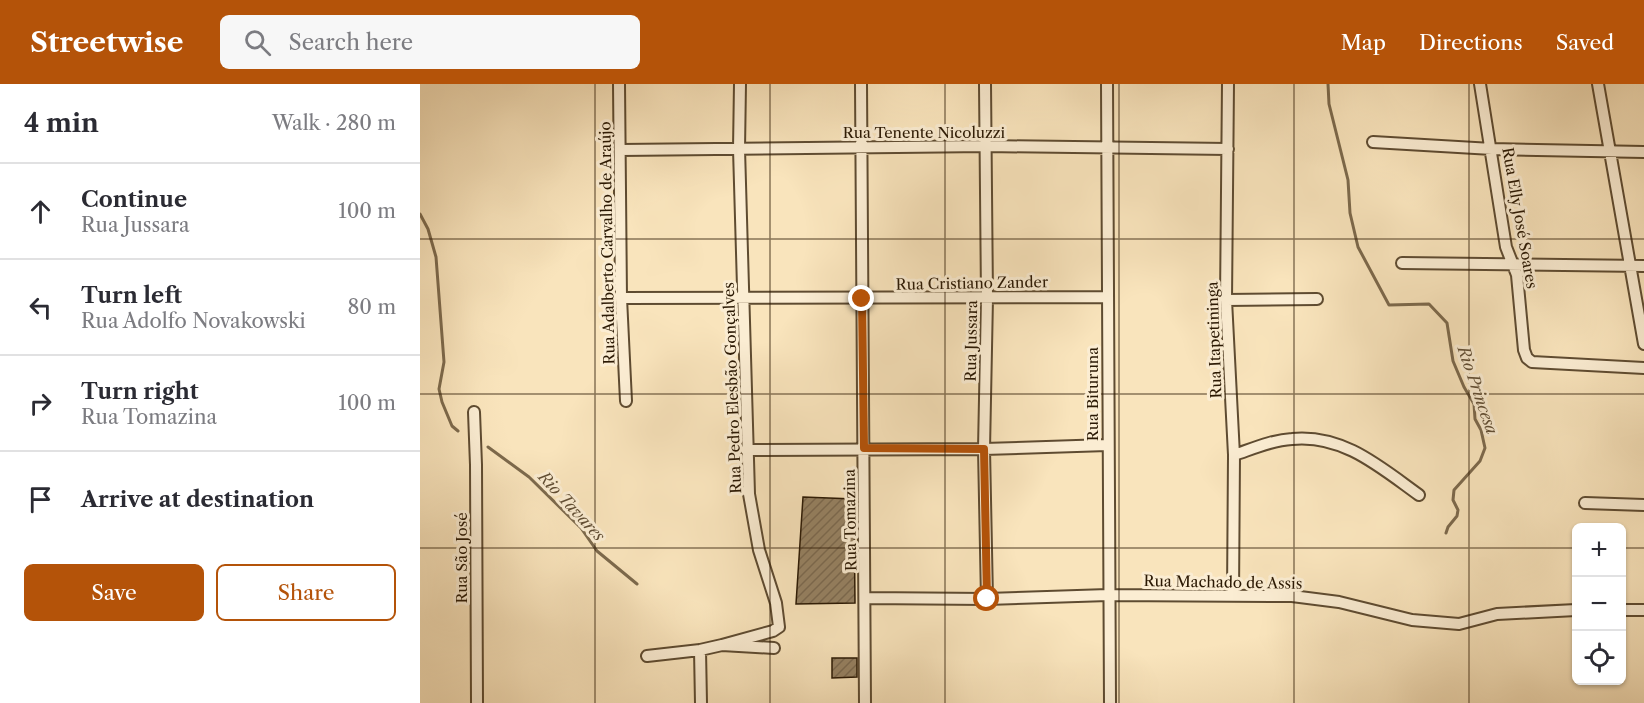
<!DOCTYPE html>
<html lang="en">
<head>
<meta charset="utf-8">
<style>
  :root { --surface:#fff; --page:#f7f7f7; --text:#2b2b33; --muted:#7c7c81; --line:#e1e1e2; --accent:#b45309 }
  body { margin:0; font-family:"Libre Caslon Text",serif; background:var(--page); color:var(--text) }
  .controls { position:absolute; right:18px; bottom:18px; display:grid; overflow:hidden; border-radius:9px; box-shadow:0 2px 4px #0004 }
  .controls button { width:54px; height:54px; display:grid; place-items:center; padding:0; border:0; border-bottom:2px solid var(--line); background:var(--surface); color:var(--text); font:30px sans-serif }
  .stop { position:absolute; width:18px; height:18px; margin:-14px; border:4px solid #b45309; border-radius:50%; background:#fff }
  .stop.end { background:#b45309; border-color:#fff; box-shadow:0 2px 6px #0008 }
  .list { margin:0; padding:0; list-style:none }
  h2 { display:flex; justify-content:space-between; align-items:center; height:78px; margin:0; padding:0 24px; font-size:26px }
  h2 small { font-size:20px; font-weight:400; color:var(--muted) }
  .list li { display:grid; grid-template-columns:39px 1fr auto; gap:18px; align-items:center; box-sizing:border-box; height:96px; padding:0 24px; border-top:2px solid var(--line) }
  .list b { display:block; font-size:22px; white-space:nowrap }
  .list p { margin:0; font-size:20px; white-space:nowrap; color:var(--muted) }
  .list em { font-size:20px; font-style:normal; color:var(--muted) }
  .actions { display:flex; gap:12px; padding:18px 24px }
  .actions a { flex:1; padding:14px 0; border:2px solid var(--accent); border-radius:9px; text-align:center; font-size:21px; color:var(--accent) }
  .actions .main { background:var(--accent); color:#fff }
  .icon { flex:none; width:33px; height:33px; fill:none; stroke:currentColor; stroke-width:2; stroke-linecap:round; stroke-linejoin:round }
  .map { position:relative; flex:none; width:1224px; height:619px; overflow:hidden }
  header { display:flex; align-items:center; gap:36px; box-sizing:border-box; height:84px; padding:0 30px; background:var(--accent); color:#fff }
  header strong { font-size:28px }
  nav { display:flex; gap:33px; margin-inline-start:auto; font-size:21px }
  .search { width:420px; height:54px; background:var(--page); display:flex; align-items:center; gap:15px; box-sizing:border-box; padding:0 21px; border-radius:9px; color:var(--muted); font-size:22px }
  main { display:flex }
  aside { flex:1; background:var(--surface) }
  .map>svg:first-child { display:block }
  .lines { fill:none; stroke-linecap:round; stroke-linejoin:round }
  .stream { stroke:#7c694c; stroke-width:3 }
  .building { fill:url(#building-hatch); stroke:#2a1803; stroke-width:1.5 }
  .minor-casing { stroke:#5e4b31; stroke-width:14 }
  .minor { stroke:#fbedd3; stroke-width:10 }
  .route { stroke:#b45309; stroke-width:8 }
  .grid { fill:none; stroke:#2a1803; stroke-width:1.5; stroke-opacity:0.55 }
  .labels { text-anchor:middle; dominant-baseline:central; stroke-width:6; stroke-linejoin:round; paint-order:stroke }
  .street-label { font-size:15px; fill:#2a1803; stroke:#fbedd3 }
  .water-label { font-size:16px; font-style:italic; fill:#614e34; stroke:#fbedd3 }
</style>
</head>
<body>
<header>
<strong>Streetwise</strong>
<div class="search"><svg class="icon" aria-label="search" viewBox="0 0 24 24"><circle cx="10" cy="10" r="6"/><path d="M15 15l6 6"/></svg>Search here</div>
<nav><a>Map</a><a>Directions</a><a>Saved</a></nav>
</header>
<main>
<aside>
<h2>4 min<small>Walk · 280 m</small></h2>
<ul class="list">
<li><svg class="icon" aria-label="ahead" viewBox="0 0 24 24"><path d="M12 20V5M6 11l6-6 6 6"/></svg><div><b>Continue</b><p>Rua Jussara</p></div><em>100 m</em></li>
<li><svg class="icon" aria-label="left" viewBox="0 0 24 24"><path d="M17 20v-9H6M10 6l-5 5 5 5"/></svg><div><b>Turn left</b><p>Rua Adolfo Novakowski</p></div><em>80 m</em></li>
<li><svg class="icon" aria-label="right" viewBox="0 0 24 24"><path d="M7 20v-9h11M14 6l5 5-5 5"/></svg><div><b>Turn right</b><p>Rua Tomazina</p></div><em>100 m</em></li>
<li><svg class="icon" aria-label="arrive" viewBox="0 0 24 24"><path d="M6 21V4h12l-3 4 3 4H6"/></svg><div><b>Arrive at destination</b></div></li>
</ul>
<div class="actions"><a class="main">Save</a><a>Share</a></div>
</aside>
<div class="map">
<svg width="1224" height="619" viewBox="0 0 1224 619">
  <defs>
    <pattern id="building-hatch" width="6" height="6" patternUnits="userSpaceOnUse" patternTransform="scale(1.5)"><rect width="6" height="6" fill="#968263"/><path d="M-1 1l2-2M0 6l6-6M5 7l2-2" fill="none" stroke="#7b694f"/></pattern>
  </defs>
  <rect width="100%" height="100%" fill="#f9e4bc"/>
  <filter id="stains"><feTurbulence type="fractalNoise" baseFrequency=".00333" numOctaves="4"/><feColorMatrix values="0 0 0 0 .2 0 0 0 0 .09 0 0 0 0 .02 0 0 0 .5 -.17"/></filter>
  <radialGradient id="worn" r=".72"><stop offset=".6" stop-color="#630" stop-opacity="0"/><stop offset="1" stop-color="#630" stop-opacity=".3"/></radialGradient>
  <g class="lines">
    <path class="stream" d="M908 0 909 20 928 96 930 129 938 163 969 221 1009 220 1027 239 1033 277 1044 303 1054 320 1055 335 1061 346 1065 364 1060 377 1034 406 1033 416 1038 426 1037 432 1028 443 1026 449
      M0 130 8 145 16 173 24 278 19 305 22 318 32 342 38 347
      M68 363 109 393 161 444 177 467 217 500"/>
  </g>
  <path class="building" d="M383 413 434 415 435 519 376 520Z
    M412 574H437V593L412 594Z"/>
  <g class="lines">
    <g class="minor-casing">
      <path id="minor" d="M199 0 201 214 206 317
        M441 0 445 619
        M565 0 567 214 564 365 567 515
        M687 0 690 619
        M808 0 806 216 814 371 813 512
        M1060 0 1086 163 1097 191 1104 266 1107 274 1112 278 1224 284
        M1178 0 1224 260
        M953 58 1072 65 1224 68
        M200 66 566 62 808 65
        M982 179 1224 182
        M201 214 686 213
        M806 216 897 215
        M54 328 56 381 57 619
        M326 366 564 365 687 361
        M814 371C832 365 852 356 872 355 923 350 960 383 999 411
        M1165 419 1224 421
        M445 514 567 515 688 511 872 512 919 518 992 536 1039 540 1077 530 1156 526
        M1202 526H1224
        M302 561 353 547 359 543 356 519 339 466 329 410 319 65 320 0
        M280 566 281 619
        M227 572 280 566 302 561 354 564"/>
    </g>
    <use href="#minor" class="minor"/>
  </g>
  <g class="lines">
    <path class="route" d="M442 215 444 364 564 365 567 515"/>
  </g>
  <path class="grid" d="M175 0V619M350 0V619M525 0V619M699 0V619M874 0V619M1049 0V619M0 155H1224M0 310H1224M0 464H1156M1202 464H1224"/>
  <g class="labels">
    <g class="street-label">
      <text x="504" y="48">Rua Tenente Nicoluzzi</text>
      <text transform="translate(1100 134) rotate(80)">Rua Elly José Soares</text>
      <text transform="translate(187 159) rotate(-91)">Rua Adalberto Carvalho de Araújo</text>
      <text transform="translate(552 199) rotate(-1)">Rua Cristiano Zander</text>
      <text transform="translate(794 256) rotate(-92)">Rua Itapetininga</text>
      <text transform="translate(551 257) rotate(-89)">Rua Jussara</text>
      <text transform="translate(312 304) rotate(-92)">Rua Pedro Elesbão Gonçalves</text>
      <text transform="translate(672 310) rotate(-90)">Rua Bituruna</text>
      <text transform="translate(430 436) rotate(-91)">Rua Tomazina</text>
      <text transform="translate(41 474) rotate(-90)">Rua São José</text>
      <text transform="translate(803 498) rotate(1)">Rua Machado de Assis</text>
    </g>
    <g class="water-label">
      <text transform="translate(1058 306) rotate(71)">Rio Princesa</text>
      <text transform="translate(152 422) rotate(47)">Rio Tavares</text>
    </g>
  </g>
  <rect width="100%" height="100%" filter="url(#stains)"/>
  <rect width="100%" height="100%" fill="url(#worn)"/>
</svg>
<div class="controls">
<button>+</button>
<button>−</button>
<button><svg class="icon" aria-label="locate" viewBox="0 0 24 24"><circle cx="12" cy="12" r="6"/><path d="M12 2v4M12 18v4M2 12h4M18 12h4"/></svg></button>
</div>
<div class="stop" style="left:567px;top:515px"></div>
<div class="stop end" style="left:442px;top:215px"></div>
</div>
</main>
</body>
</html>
